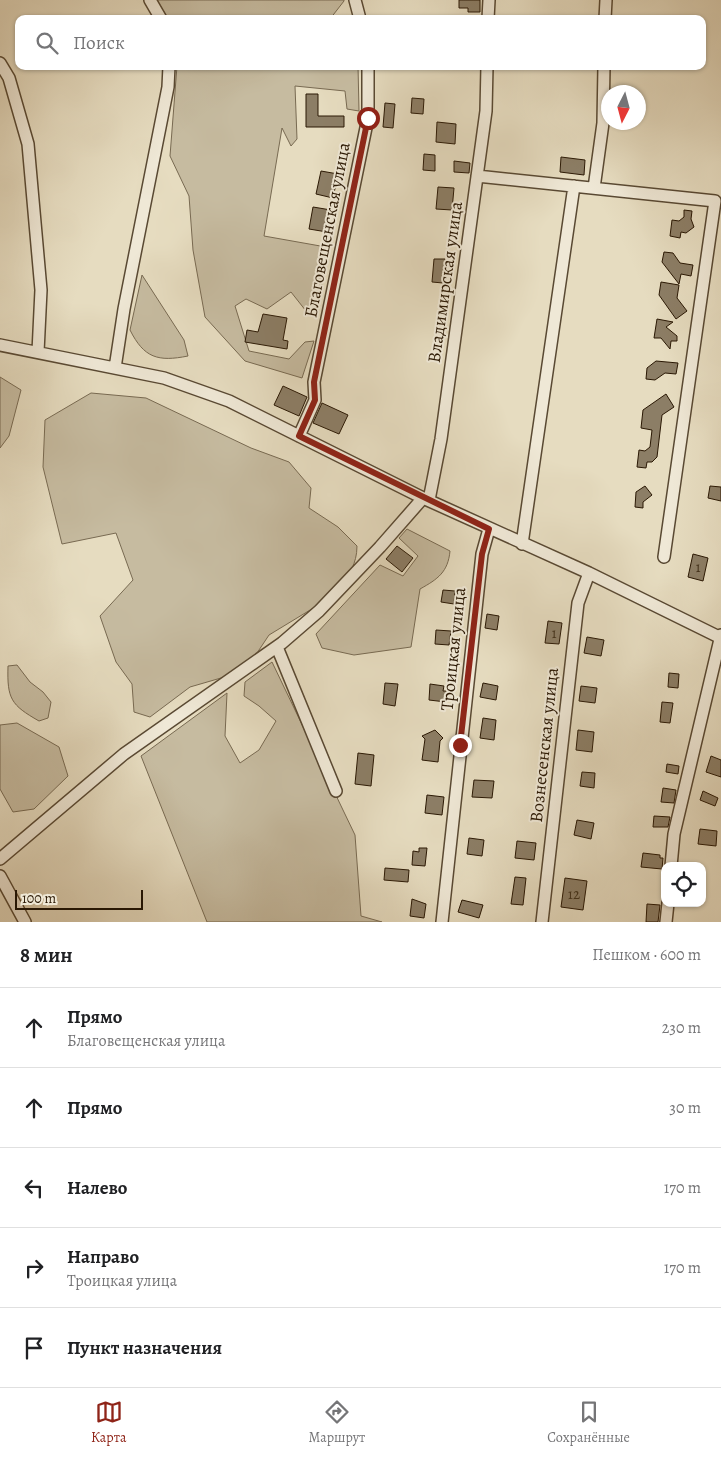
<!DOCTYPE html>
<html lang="ru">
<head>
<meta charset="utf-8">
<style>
  :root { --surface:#fff; --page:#f2f2f2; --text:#202124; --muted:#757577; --line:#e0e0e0; --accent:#8f2418 }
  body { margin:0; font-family:Alegreya,serif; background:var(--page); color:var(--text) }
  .controls { position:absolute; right:15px; bottom:15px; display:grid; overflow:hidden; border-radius:10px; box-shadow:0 1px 4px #0004 }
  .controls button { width:45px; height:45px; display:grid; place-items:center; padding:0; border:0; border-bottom:1px solid var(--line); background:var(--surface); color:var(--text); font:25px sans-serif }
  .compass { position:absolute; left:601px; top:85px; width:45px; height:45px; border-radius:50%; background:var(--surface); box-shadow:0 1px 4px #0004; rotate:186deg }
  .scale { position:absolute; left:15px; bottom:12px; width:128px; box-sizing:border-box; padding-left:5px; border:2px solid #2a1804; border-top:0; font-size:14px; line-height:18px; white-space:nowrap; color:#2a1804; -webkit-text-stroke:4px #efe8d6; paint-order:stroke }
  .stop { position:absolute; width:15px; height:15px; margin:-11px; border:4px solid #8f2418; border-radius:50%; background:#fff }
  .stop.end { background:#8f2418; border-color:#fff; box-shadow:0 1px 5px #0008 }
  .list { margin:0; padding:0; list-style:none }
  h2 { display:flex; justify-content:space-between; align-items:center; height:65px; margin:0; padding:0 20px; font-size:21px }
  h2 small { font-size:16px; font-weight:400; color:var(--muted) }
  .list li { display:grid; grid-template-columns:32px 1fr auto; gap:15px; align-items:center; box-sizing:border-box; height:80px; padding:0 20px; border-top:1px solid var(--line) }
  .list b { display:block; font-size:19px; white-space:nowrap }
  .list p { margin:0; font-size:16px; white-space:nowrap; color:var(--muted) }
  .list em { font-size:16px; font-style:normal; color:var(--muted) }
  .icon { flex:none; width:28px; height:28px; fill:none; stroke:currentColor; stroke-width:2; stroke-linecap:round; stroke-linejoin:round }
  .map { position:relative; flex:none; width:721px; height:922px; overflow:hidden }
  .search { position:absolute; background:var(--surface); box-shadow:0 1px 4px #0004; left:15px; right:15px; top:15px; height:55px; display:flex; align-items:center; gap:12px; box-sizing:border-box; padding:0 18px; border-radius:10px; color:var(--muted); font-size:19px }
  .sheet { height:465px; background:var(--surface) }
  nav { display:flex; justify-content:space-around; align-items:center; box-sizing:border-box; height:70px; border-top:1px solid var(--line); background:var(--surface); font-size:14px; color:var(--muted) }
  nav a { display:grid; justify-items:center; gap:2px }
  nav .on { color:var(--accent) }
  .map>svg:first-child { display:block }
  .green { fill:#c6bba0; stroke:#786a52 }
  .building { fill:#8c7e66; stroke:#2a1804 }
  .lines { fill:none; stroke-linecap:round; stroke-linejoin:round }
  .minor-casing { stroke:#594933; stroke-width:14 }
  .minor { stroke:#efe8d6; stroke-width:11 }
  .route { stroke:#8f2418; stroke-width:6 }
  .labels { text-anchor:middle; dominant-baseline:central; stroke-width:4; stroke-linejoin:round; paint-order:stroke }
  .number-label { font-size:15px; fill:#42321c }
  .street-label { font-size:18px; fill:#2a1804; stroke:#efe8d6 }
</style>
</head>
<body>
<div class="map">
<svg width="721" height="922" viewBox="0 0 721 922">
  <rect width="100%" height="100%" fill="#e6dcc0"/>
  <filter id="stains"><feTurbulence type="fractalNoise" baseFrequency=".004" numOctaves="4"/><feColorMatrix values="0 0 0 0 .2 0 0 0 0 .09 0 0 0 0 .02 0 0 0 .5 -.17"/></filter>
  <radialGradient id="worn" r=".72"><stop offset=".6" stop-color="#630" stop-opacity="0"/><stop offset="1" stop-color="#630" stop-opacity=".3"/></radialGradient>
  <path class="green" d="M157 0H344V1L330 19H168Z
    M177 66H358L359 111 347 109 345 91 295 86 297 139 291 146 282 128 264 236 326 247 323 283 312 296 306 311 291 292 267 309 246 299 235 306 249 351 289 359 305 342 314 341 302 378 245 361 205 317 193 250 189 196 170 156Z
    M142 275 184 340 188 356C158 362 144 358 130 330Z
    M0 377 21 390 9 436 0 448Z
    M91 393 146 398 251 448 289 462 311 488 309 508 338 527 357 546C357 565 348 573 343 590L269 635 245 671 190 687 150 717 134 712 132 684 116 662 100 616 133 580 116 533 62 544 43 467 45 420Z
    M407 529 450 551C448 572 438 579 420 589L411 647 354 655 322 648 316 634 380 565 403 576 418 556 399 538Z
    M272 662 355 835 361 916 382 922H207L141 756 227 693 225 736 240 763 259 750 276 721 259 706 244 696 245 682Z
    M17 665 30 682 43 692 51 702 48 718 39 721C11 705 7 699 8 666Z
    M17 723 59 747 68 776 34 809 13 812 0 789V725Z"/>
  <path class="building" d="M459 0H480V12H468V8H459Z
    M306 94H318V116H344V127H306Z
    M412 98 424 99 423 114 411 113Z
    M385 103 395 104 393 128 383 127Z
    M437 122 456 124 455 144 436 142Z
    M424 154 435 155V171L423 170Z
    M561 157 585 160 584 175 560 172Z
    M454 161 470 163 469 173 454 172Z
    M321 171 338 174 333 198 316 194Z
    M438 187 454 188 452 210 436 209Z
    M313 207 331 210 327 232 309 229Z
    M684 210 692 211 691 219 694 227 686 233 681 232 680 238 670 236 672 220 679 221 684 217Z
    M664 252 673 253 680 263 693 265 691 276 681 274 679 284 662 262Z
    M434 259H445L443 283 432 282Z
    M661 282 679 285 677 298 687 311 676 319 659 295Z
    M263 314 287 318 283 340 288 341 287 349 245 342 247 330 258 332Z
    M657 319 673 322 666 327 677 336V341H671L670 349 661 338H654Z
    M656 361 678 363 676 374 665 373 655 380 646 379 647 368Z
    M283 386 307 397 299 416 274 405Z
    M666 394 674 407 662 415 657 457 652 462H647L646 468 637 467 639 450 645 451 650 447 652 430 641 428 643 410Z
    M322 403 348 415 339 434 313 423Z
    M645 486 652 495 643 502V508L635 507 636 492Z
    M710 486 721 487V501L708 498Z
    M397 546 413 558 402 572 386 559Z
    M693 554 708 558 703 581 688 577Z
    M443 590 455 591 454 604 441 602Z
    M487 614 499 616 497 630 485 628Z
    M548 621 562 623 559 644 545 643Z
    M436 630 451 631 449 645 435 644Z
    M587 637 604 640 601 656 584 653Z
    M669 673 679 674 678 688 668 687Z
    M385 683 398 684 395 706 383 704Z
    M483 683 498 686 496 700 480 697Z
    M430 684 444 686 443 691H448L446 702 429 700Z
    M581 686 597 688 595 703 579 701Z
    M662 702 673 703 670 723 660 722Z
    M483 718 496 720 494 740 480 738Z
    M435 730 443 738 440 741 438 762 422 760 425 739 422 736Z
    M578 730 594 732 592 752 576 750Z
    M358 753 374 755 371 786 355 784Z
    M711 756 721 760V777L706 772Z
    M667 764 679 766 678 774 666 772Z
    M582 772 595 773 594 788 580 786Z
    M474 780 494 781 492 798 472 797Z
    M663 788 676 790 674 803 661 802Z
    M703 791 718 798 715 806 700 800Z
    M427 795 444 797 442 815 425 813Z
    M654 816 670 817 668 827H653Z
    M577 820 594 823 591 839 574 835Z
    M700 829 717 831 716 846 698 844Z
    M469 838 484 840 482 856 467 854Z
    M517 841 536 843 534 860 515 858Z
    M419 848H427L425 866 412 865 413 851 419 852Z
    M643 853 660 855V858H663L662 869 641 867Z
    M385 868 409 870 408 882 384 880Z
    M515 877 526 878 523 905 511 904Z
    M565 878 587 881 583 910 561 907Z
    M412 899 426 904 424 918 410 916Z
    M462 900 483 905 479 918 458 912Z
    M647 904 660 905 658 922H646Z"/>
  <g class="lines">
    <g class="minor-casing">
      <path id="minor" d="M150 0 161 19
        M355 0 360 19
        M488 19 489 0
        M605 19 606 0
        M0 63 9 78 28 144 41 290 38 352
        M477 176 715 201 664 557
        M594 188 603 123 604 66
        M0 345 164 378 229 401 423 498 589 573 721 638
        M115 368 124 309 168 87 169 66
        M299 436 315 400 314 382 368 118V66
        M429 500 441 439 486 111 487 66
        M522 544 574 186
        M277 647 336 791
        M0 859 124 754 282 643 319 611 380 547 423 498
        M671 866 674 834 721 635
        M0 876 25 922
        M442 922 482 554 489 529
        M542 922 578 603 589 573
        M666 922 668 903"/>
    </g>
    <use href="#minor" class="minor"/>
  </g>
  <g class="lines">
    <path class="route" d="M368 118 314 382 315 400 299 436 489 529 482 554 460 745"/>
  </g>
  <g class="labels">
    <g class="number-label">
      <text x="698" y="567">1</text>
      <text x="554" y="633">1</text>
      <text x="574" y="894">12</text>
    </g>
    <g class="street-label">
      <text transform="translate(327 230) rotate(-79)">Благовещенская улица</text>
      <text transform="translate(445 282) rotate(-82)">Владимирская улица</text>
      <text transform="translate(453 649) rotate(-84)">Троицкая улица</text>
      <text transform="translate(544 745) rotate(-84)">Вознесенская улица</text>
    </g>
  </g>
  <rect width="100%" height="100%" filter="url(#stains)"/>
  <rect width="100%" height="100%" fill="url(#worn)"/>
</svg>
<div class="controls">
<button><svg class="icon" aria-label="locate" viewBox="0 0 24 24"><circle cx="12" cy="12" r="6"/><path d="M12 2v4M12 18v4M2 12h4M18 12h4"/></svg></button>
</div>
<svg class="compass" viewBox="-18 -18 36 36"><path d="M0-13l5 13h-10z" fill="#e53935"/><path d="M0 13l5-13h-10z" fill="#757577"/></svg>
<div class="scale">100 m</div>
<div class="stop" style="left:368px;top:118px"></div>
<div class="stop end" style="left:460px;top:745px"></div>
<div class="search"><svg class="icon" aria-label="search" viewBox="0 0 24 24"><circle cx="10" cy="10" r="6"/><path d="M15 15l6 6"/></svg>Поиск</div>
</div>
<section class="sheet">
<h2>8 мин<small>Пешком · 600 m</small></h2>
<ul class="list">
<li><svg class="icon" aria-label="ahead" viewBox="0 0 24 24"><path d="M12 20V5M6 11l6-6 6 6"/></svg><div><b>Прямо</b><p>Благовещенская улица</p></div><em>230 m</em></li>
<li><svg class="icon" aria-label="ahead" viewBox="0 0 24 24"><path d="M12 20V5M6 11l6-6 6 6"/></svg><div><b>Прямо</b></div><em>30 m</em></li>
<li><svg class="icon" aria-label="left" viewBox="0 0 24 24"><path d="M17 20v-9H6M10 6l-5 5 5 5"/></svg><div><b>Налево</b></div><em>170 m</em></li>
<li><svg class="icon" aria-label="right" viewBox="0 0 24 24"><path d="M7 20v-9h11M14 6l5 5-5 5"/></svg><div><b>Направо</b><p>Троицкая улица</p></div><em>170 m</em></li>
<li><svg class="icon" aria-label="arrive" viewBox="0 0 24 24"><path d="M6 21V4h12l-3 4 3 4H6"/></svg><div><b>Пункт назначения</b></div></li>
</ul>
</section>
<nav>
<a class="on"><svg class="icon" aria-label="map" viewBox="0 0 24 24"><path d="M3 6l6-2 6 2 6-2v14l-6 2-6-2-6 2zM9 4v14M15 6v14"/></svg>Карта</a>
<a><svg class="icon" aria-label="directions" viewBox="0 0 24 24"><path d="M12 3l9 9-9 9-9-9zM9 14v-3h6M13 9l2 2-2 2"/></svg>Маршрут</a>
<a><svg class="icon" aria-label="saved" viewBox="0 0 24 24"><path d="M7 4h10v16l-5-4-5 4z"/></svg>Сохранённые</a>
</nav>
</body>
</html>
